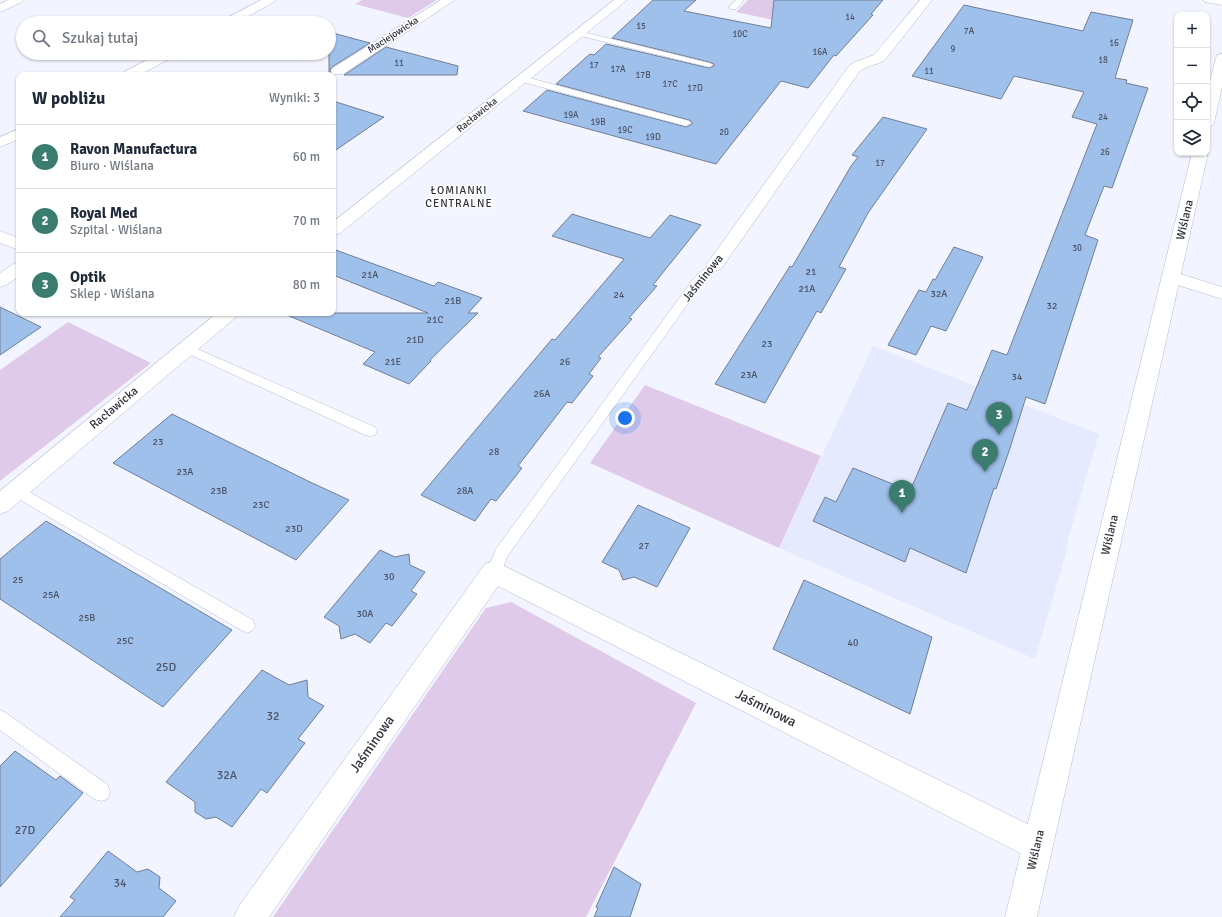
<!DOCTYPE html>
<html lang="pl">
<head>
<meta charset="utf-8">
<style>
  :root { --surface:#fff; --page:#f2f2f3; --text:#1f2937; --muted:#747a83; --line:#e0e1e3; --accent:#3a7c6e }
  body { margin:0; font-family:Signika,sans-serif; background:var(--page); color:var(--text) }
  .controls { position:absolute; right:12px; top:12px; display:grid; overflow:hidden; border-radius:8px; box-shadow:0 1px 3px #0004 }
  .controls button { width:36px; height:36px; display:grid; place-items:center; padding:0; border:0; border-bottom:1px solid var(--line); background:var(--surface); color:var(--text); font:20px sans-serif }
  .you { position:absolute; left:625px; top:418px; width:14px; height:14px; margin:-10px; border:3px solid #fff; border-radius:50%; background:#1a73e8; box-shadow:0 0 0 6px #1a73e833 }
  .badge { display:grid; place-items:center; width:26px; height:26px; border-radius:50%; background:var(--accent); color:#fff; font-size:13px; font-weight:700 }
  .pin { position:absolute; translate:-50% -33px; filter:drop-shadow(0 1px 2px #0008) }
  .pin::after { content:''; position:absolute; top:21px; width:14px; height:12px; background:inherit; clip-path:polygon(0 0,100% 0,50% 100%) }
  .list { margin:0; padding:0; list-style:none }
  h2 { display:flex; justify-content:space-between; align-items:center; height:52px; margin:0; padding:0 16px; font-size:17px }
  h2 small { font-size:13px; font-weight:400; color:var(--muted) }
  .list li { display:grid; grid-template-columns:26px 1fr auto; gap:12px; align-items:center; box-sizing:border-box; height:64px; padding:0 16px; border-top:1px solid var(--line) }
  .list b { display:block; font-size:15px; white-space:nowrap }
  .list p { margin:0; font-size:13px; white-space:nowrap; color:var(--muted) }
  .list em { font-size:13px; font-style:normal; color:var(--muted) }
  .icon { flex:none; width:22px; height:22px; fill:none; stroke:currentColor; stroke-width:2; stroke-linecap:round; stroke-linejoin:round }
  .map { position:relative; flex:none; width:1222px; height:917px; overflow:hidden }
  .search { position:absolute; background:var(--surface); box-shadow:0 1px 3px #0004; left:16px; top:16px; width:320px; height:44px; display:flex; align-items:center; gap:10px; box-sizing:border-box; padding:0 14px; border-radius:22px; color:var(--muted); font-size:15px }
  .panel { position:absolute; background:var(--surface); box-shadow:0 1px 3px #0004; left:16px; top:72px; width:320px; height:244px; border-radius:8px }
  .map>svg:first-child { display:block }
  .built { fill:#e6eafe }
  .green { fill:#dfcbe9 }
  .building { fill:#a0c0ec; stroke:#717f93 }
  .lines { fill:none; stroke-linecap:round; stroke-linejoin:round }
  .lane-casing { stroke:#b5bbd3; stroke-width:1 }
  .street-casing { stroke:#b5bbd3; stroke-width:1 }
  .secondary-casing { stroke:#b5bbd3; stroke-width:1 }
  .lane { fill:#fff; fill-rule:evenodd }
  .street { fill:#fff; fill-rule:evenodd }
  .secondary { fill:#fff; fill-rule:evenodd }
  .labels { text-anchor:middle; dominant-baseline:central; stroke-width:3; stroke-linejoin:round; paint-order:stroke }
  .far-number-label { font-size:9px; fill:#4a5466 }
  .far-street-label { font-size:10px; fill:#2e303a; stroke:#fff }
  .number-label { font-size:10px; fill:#4a5466 }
  .far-neighbourhood-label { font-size:11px; letter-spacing:1px; fill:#2e303a; stroke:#fff }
  .street-label { font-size:12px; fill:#2e303a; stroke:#fff }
  .near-number-label { font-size:12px; fill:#4a5466 }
  .near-street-label { font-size:14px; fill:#2e303a; stroke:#fff }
</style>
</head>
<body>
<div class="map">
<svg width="1222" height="917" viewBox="0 0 1222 917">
  <rect width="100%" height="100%" fill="#f2f4ff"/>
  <path class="built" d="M873 346 1099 434 1068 539 1066 553 1035 659 779 548Z"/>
  <path class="green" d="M362 0H437L408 18 355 4Z
    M748 0H808L787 23 736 12Z
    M68 322 151 363 0 481V370Z
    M645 385 821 456 779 548 590 463Z
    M511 602 696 703 586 917H273L486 608Z"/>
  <path class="building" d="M653 0H696L684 11 771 28 774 0H883L871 14 873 15 836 56 834 55 808 88 781 81 716 164 523 111 547 90 686 127 692 124V122L689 120 556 84 590 54 594 55 606 44 709 68 714 66V64L709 62 612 38Z
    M964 5 1083 31 1091 12 1133 20 1115 78 1127 80 1126 83 1148 88 1112 188 1104 186 1085 235 1098 240 1045 404 1026 397 1010 448 996 489 994 488 966 573 910 548 905 562 813 521 825 497 836 502 853 468 910 491 948 403 967 410 992 350 1007 355 1097 124 1072 117 1084 92 1014 76 1001 99 912 76Z
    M329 32 370 43 332 67 330 70 332 75H329Z
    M386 47 458 66 457 75H344Z
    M333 101 384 117 333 152Z
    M883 117 927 129 868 213 839 267 846 269 821 313 817 311 765 403 715 384 790 266 792 267 851 166 858 157 852 155Z
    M572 214 650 238 670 215 701 225 653 285 657 286 629 318 632 319 598 357 601 358 589 374 593 376 572 403 567 402 518 466 522 468 496 501 491 499 475 521 421 495 552 339 555 340 624 259 552 236Z
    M954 247 983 257 946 331 931 326 916 355 888 345 919 290 926 292 933 279 935 280Z
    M333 249 434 286 438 282 482 298 468 313H478L430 360 431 361 409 384 363 364 375 352 282 313H428L333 275Z
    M0 307 41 327 0 355Z
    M172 414 310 482 349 500 296 560 113 463Z
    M638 505 690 528 657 587 634 577 623 580 619 570 602 562Z
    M46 521 232 630 163 707 0 599V559Z
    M380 550 395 557 409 554 410 565 425 572 411 591 417 594 392 626 386 623 370 643 355 634 341 639 339 626 324 617Z
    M804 580 932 637 910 714 773 649Z
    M262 670 289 685 307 680 308 697 324 706 298 739 305 743 267 793 261 789 232 827 216 817 206 819 195 812V802L166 782Z
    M15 751 56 780 60 776 83 793 0 887V766Z
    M108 851 137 872 148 869 160 877 159 888 176 901 163 917H60L75 900 70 897Z
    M614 867 641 884 630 917H594L598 908 596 907Z"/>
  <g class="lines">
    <g class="lane-casing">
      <path id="lane" d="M736 0H744L736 9H730L729 7Z
        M576 31H579L709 63 713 65 709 67 576 35Z
        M522 76 689 121 691 123 686 126 519 81 518 79 519 77Z
        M715 261 719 263 721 265 702 284 507 557 500 577 494 579 488 577 486 572 496 549 694 278 711 263Z
        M186 344 375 427 377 431 375 435 370 436 365 435 182 351 180 348 182 345Z
        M17 485 253 620 255 625 253 630 247 633 241 630 12 495 10 491 12 487Z
        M0 710 6 713 108 785 110 792 108 799 101 801 94 799 0 730Z"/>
    </g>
    <g class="street-casing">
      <path id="street" d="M8 0H24L22 2 0 12V4Z
        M261 0H276L274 2 236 23H221L223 20Z
        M441 0H455L343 74H333L331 71 333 68Z
        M614 0H627L339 234 333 235V222Z
        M920 0H932L884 61 865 68 859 72 721 269 715 271 709 269 706 265 709 261 849 66 855 62 874 55Z
        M1203 0H1222V5L1205 2Z
        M160 53H176L175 56 139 75H122L124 72Z
        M19 129V139L0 147V137Z
        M0 231 19 238V250L0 243Z
        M19 262V276L6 285 0 287V273L13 264Z
        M1171 271 1222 287V299L1165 281 1162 277 1165 273Z
        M217 313H238L236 317 8 511 0 514V491Z
        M494 561 1048 834 1052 845 1048 856 1037 860 1026 856 498 586 269 917H234L239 906 485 564Z"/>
    </g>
    <g class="secondary-casing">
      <path id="secondary" d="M1222 54V87L1214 123 1212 126 1207 127V93L1216 58 1217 55Z
        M1207 152 1208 153 1037 917H1005L1192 153Z"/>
    </g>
    <use href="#lane" class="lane"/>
    <use href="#street" class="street"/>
    <use href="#secondary" class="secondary"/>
  </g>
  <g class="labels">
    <g class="far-number-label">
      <text x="850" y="17">14</text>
      <text x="641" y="26">15</text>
      <text x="969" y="31">7A</text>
      <text x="740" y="34">10C</text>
      <text x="1114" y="43">16</text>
      <text x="953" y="49">9</text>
      <text x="820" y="52">16A</text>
      <text x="1103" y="60">18</text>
      <text x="399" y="63">11</text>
      <text x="594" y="65">17</text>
      <text x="618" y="69">17A</text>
      <text x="929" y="71">11</text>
      <text x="643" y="75">17B</text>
      <text x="670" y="84">17C</text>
      <text x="695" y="88">17D</text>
      <text x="571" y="115">19A</text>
      <text x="1103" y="117">24</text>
      <text x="598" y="122">19B</text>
      <text x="625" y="130">19C</text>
      <text x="724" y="132">20</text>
      <text x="653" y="137">19D</text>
      <text x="1105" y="152">26</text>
      <text x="880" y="163">17</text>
      <text x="1077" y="248">30</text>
    </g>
    <g class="far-street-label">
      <text transform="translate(393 35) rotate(-33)">Maciejowicka</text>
      <text transform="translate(477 115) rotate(-39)">Racławicka</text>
    </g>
    <g class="number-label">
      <text x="811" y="272">21</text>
      <text x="370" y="275">21A</text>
      <text x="807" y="289">21A</text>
      <text x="939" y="294">32A</text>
      <text x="619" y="295">24</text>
      <text x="453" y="301">21B</text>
      <text x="1052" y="306">32</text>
      <text x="435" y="320">21C</text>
      <text x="415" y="340">21D</text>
      <text x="767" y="344">23</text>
      <text x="393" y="362">21E</text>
      <text x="565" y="362">26</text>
      <text x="749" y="375">23A</text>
      <text x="1017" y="377">34</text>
      <text x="542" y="394">26A</text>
      <text x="158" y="442">23</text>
      <text x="494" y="452">28</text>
      <text x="185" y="472">23A</text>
      <text x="219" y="491">23B</text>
      <text x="465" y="491">28A</text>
      <text x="261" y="505">23C</text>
      <text x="294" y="529">23D</text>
      <text x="644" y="546">27</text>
      <text x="389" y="577">30</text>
      <text x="18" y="580">25</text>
      <text x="51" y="595">25A</text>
      <text x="365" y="614">30A</text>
      <text x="87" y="618">25B</text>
      <text x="125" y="641">25C</text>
      <text x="853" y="643">40</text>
    </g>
    <g class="far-neighbourhood-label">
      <text x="459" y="190">ŁOMIANKI<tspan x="459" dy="13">CENTRALNE</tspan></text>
    </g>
    <g class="street-label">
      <text transform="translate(1185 220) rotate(-77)">Wiślana</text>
      <text transform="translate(703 278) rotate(-51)">Jaśminowa</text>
      <text transform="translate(114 408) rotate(-40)">Racławicka</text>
      <text transform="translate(1110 535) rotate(-77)">Wiślana</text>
      <text transform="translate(1036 850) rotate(-77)">Wiślana</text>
    </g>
    <g class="near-number-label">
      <text x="166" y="667">25D</text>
      <text x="273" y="716">32</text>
      <text x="227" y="775">32A</text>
      <text x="25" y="830">27D</text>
      <text x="120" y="883">34</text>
    </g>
    <g class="near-street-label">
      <text transform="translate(766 708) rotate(27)">Jaśminowa</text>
      <text transform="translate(372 744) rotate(-55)">Jaśminowa</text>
    </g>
  </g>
</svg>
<div class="controls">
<button>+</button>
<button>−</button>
<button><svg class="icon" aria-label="locate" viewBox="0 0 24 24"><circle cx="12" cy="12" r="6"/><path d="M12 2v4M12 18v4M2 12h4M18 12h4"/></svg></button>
<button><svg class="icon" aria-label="layers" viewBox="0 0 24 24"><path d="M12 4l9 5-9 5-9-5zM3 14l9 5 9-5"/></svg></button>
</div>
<div class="you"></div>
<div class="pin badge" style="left:902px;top:513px">1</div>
<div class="pin badge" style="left:985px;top:472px">2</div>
<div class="pin badge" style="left:999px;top:435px">3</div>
<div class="search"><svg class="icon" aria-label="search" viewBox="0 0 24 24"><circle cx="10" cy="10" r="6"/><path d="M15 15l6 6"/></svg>Szukaj tutaj</div>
<section class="panel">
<h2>W pobliżu<small>Wyniki: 3</small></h2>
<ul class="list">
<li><span class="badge">1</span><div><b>Ravon Manufactura</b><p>Biuro · Wiślana</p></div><em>60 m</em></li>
<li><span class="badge">2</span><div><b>Royal Med</b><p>Szpital · Wiślana</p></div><em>70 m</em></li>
<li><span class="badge">3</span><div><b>Optik</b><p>Sklep · Wiślana</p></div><em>80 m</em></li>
</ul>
</section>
</div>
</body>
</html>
